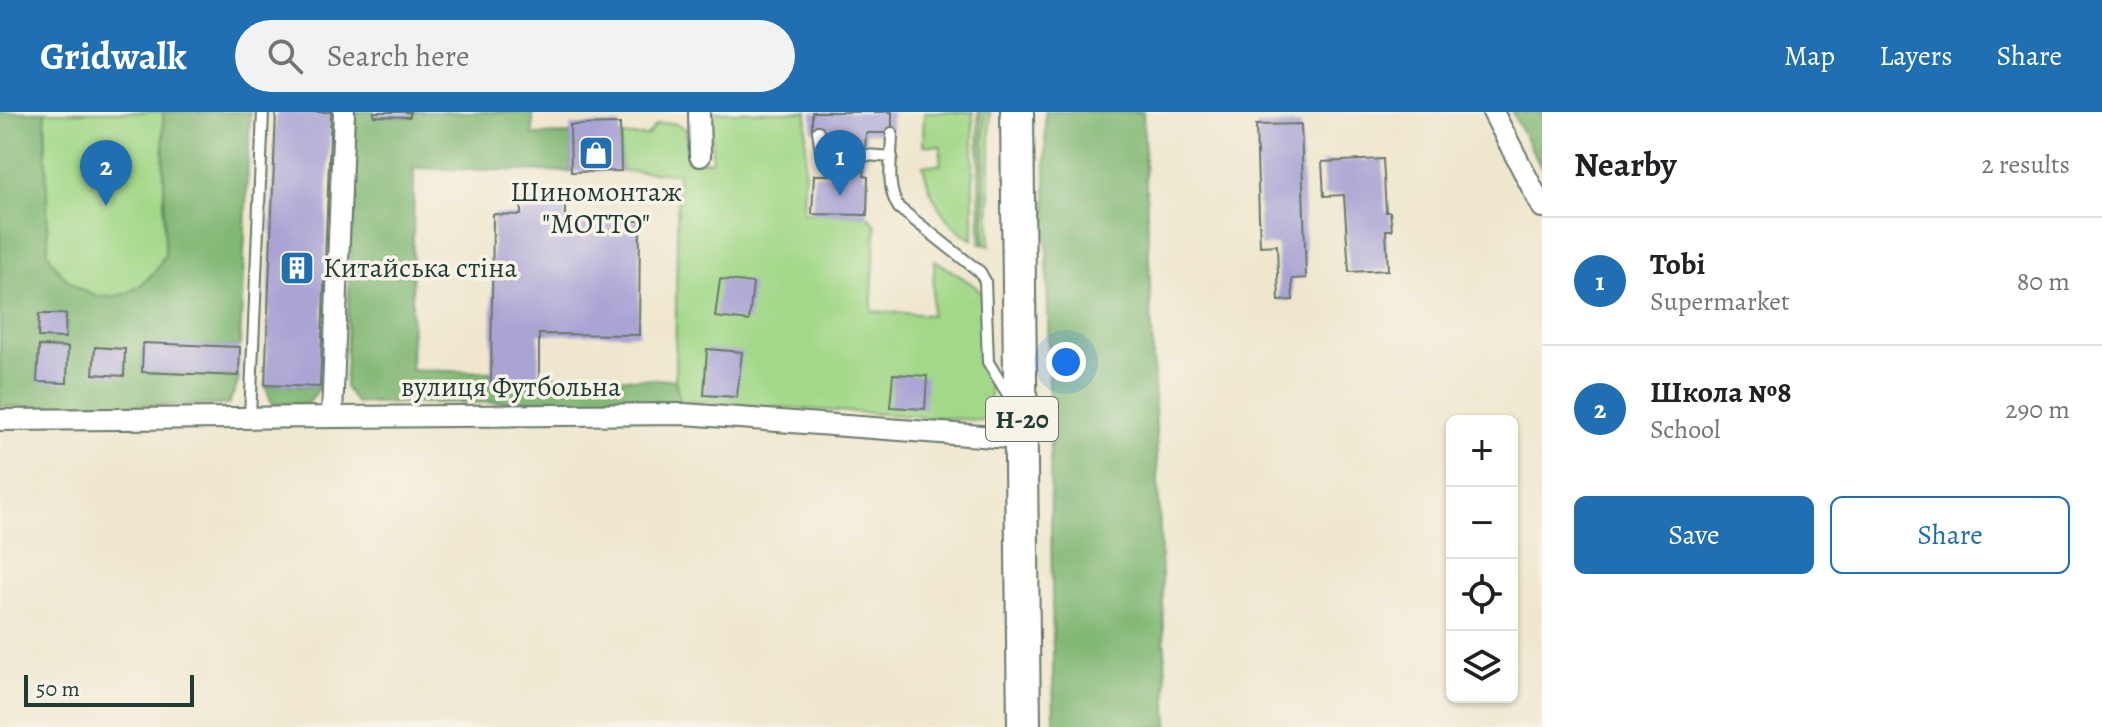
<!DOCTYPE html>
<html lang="en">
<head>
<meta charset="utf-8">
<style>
  :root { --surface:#fff; --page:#f2f2f2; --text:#202124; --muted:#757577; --line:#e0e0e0; --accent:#1f6fb2 }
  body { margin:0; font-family:Alegreya,serif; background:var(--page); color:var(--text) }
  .controls { position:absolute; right:24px; bottom:24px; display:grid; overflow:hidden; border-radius:12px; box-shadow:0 2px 6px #0004 }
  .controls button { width:72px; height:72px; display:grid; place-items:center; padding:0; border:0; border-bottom:2px solid var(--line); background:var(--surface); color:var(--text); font:40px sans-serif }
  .scale { position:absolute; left:24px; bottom:20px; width:170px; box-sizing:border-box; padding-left:8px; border:4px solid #1f3d34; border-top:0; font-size:22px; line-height:28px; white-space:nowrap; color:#1f3d34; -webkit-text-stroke:6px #f7f3e8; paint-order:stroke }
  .you { position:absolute; left:1066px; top:250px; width:28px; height:28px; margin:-20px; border:6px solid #fff; border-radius:50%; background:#1a73e8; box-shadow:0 0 0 12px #1a73e833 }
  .badge { display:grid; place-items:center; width:52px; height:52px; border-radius:50%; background:var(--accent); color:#fff; font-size:26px; font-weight:700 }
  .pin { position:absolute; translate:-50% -66px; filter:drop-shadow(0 2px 4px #0008) }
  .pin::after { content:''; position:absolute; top:42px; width:28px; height:24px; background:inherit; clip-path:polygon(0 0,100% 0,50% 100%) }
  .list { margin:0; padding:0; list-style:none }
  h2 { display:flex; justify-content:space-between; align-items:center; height:104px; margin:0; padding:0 32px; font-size:34px }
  h2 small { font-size:26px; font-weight:400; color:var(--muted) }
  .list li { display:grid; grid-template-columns:52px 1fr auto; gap:24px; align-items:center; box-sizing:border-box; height:128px; padding:0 32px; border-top:2px solid var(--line) }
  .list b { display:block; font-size:30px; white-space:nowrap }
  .list p { margin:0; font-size:26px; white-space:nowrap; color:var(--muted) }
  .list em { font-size:26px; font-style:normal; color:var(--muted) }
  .actions { display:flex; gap:16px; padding:24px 32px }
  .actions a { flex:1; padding:18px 0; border:2px solid var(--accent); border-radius:12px; text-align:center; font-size:28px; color:var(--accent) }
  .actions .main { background:var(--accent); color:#fff }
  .icon { flex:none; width:44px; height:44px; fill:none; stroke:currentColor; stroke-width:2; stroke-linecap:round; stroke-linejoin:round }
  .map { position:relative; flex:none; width:1542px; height:615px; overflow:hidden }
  header { display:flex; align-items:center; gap:48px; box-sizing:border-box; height:112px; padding:0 40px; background:var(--accent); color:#fff }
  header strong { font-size:38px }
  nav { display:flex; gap:44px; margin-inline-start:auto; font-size:28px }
  .search { width:560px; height:72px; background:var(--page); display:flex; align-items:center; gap:20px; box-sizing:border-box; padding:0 28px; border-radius:44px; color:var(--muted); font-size:30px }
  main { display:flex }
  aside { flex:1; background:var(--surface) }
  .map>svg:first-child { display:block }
  .green { fill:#a3d888; stroke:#618a5e; stroke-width:2 }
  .forest { fill:#82b874; stroke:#507a54; stroke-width:2; fill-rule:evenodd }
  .building { fill:#aaa4d4 }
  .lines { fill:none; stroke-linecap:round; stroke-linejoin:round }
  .lane-casing { stroke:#68786a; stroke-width:14 }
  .street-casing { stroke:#68786a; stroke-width:24 }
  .primary-casing { stroke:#68786a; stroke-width:36 }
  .lane { stroke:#fff; stroke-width:10 }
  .street { stroke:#fff; stroke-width:20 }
  .primary { stroke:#fff; stroke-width:32 }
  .labels { text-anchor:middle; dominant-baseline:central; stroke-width:7; stroke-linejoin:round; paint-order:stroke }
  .shield { fill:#f7f3e8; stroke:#60746a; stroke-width:2 }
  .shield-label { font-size:26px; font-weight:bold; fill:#1f3d34 }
  .poi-label { font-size:28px; fill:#1f3d34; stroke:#f7f3e8 }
  .street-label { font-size:28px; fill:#1f3d34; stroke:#f7f3e8 }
</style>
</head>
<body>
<header>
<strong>Gridwalk</strong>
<div class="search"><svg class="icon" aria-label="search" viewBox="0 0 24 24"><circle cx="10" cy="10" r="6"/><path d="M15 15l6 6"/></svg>Search here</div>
<nav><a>Map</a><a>Layers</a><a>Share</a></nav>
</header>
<main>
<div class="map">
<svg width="1542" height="615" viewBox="0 0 1542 615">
  <rect width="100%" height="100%" fill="#f7f3e8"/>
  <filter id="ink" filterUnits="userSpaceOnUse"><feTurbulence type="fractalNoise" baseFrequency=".0125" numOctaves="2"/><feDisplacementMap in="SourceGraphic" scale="16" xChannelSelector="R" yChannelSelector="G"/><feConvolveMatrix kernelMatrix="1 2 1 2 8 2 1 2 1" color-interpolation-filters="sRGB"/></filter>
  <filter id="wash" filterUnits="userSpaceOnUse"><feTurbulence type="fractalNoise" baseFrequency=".006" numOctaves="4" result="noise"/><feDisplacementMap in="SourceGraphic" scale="32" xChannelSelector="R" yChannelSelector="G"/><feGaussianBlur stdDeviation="1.8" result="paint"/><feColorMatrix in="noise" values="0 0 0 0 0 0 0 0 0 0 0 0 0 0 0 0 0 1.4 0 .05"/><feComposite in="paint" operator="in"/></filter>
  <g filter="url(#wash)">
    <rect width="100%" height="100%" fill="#efe7cd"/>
    <path class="green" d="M45 0H163L165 143C135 201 76 197 48 141Z
      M711 0H807L803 100 867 103 876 113 871 199 931 203 935 148 975 174 982 182V251L990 268V309L680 289 675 268 678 61 621 59 620 24H647L657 12 674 11 686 17 687 49H712Z
      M924 0H973V128C945 114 929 83 923 53H940L941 34 923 33Z
      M978 0H981L983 132 980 131Z
      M984 0H990V134L985 133Z"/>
    <path class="forest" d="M0 0H45L48 141C76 197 135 201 165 143L163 0H250L240 235 143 232 142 260 239 264 238 271 228 293 0 295ZM39 202H66L65 225H39ZM39 234 68 235 37 269Z
      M356 0H374L375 4 409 5 410 0H533V23L571 22V60L414 56 411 258 491 260 492 273 539 274V264L675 268 680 289 356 291 345 275Z
      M1045 0H1143L1168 615H1054Z
      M1512 0H1542V57Z
      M265 273 320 275 308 292H272Z"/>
    <g id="blocks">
      <path class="building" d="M276 0H331L320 275 265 273Z
        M374 0H410V5L374 4Z
        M812 0H892V21H866L864 64 868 65 867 103 812 102 814 63H832L834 20 812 19Z
        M620 12 621 59 571 60 570 13Z
        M1301 12 1306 166 1292 167 1293 188 1279 189 1277 133 1260 134 1256 13Z
        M1383 47 1386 100H1390L1392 118H1386L1388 158 1349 160 1344 83 1324 84 1322 50Z
        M521 87H565V108L640 109 639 223 539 222V274L491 273 493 102 521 103Z
        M720 167 753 171 749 209 715 205Z
        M39 202H66L65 226 38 225Z
        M143 231 240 235 239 264 142 260Z
        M39 234 68 235 67 271 37 270Z
        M95 235 125 237 124 264 93 262Z
        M707 237 742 240 737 285 704 283Z
        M893 262 927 264 925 297 890 295Z"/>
    </g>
  </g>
  <g filter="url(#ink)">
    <use href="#blocks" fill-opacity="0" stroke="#68786a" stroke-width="2"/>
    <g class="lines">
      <g class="lane-casing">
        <path id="lane" d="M818 19 821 39 833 42
          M892 21C892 46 885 75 899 96L980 160 985 169 988 250 1010 286
          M866 43 892 45
          M250 305 263 0"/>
      </g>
      <g class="street-casing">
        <path id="street" d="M699 0 700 44
          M1493 0 1542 95
          M332 304 344 0
          M0 308 684 302 1022 327"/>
      </g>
      <g class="primary-casing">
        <path id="primary" d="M1017 0 1024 615"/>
      </g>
      <use href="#lane" class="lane"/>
      <use href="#street" class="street"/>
      <use href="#primary" class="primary"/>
    </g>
  </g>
  <defs>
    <g id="shop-square" transform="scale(1.8)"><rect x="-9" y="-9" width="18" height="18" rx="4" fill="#1f6fb2" stroke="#f7f3e8"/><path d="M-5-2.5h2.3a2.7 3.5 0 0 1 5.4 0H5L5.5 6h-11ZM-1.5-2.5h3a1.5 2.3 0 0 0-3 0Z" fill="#fff"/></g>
    <g id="building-square" transform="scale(1.8)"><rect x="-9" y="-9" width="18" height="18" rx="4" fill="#1f6fb2" stroke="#f7f3e8"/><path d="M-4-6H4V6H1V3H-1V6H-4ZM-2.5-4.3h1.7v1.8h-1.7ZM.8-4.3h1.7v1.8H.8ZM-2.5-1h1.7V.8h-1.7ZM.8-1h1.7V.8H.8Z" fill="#fff"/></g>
  </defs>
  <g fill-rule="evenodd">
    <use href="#shop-square" x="596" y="41"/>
    <use href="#building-square" x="297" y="156"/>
  </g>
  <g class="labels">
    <rect class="shield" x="986" y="285" width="72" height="44" rx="6"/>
    <g class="shield-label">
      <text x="1022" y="307">Н-20</text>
    </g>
    <g class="poi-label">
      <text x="596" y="80">Шиномонтаж<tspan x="596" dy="32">"МОТТО"</tspan></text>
      <text x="323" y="156" text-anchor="start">Китайська стіна</text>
    </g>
    <g class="street-label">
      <text x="511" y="275">вулиця Футбольна</text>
    </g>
  </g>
</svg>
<div class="controls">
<button>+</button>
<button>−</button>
<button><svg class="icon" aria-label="locate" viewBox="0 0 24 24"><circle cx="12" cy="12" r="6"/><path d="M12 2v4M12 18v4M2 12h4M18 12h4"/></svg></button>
<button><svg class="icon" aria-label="layers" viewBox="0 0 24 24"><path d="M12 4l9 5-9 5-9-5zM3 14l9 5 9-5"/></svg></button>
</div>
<div class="scale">50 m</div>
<div class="you"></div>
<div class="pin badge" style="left:840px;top:84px">1</div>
<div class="pin badge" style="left:106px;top:94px">2</div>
</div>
<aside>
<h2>Nearby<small>2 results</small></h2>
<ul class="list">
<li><span class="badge">1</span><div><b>Tobi</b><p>Supermarket</p></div><em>80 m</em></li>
<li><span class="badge">2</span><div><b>Школа №8</b><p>School</p></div><em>290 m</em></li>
</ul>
<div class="actions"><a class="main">Save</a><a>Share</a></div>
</aside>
</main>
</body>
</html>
